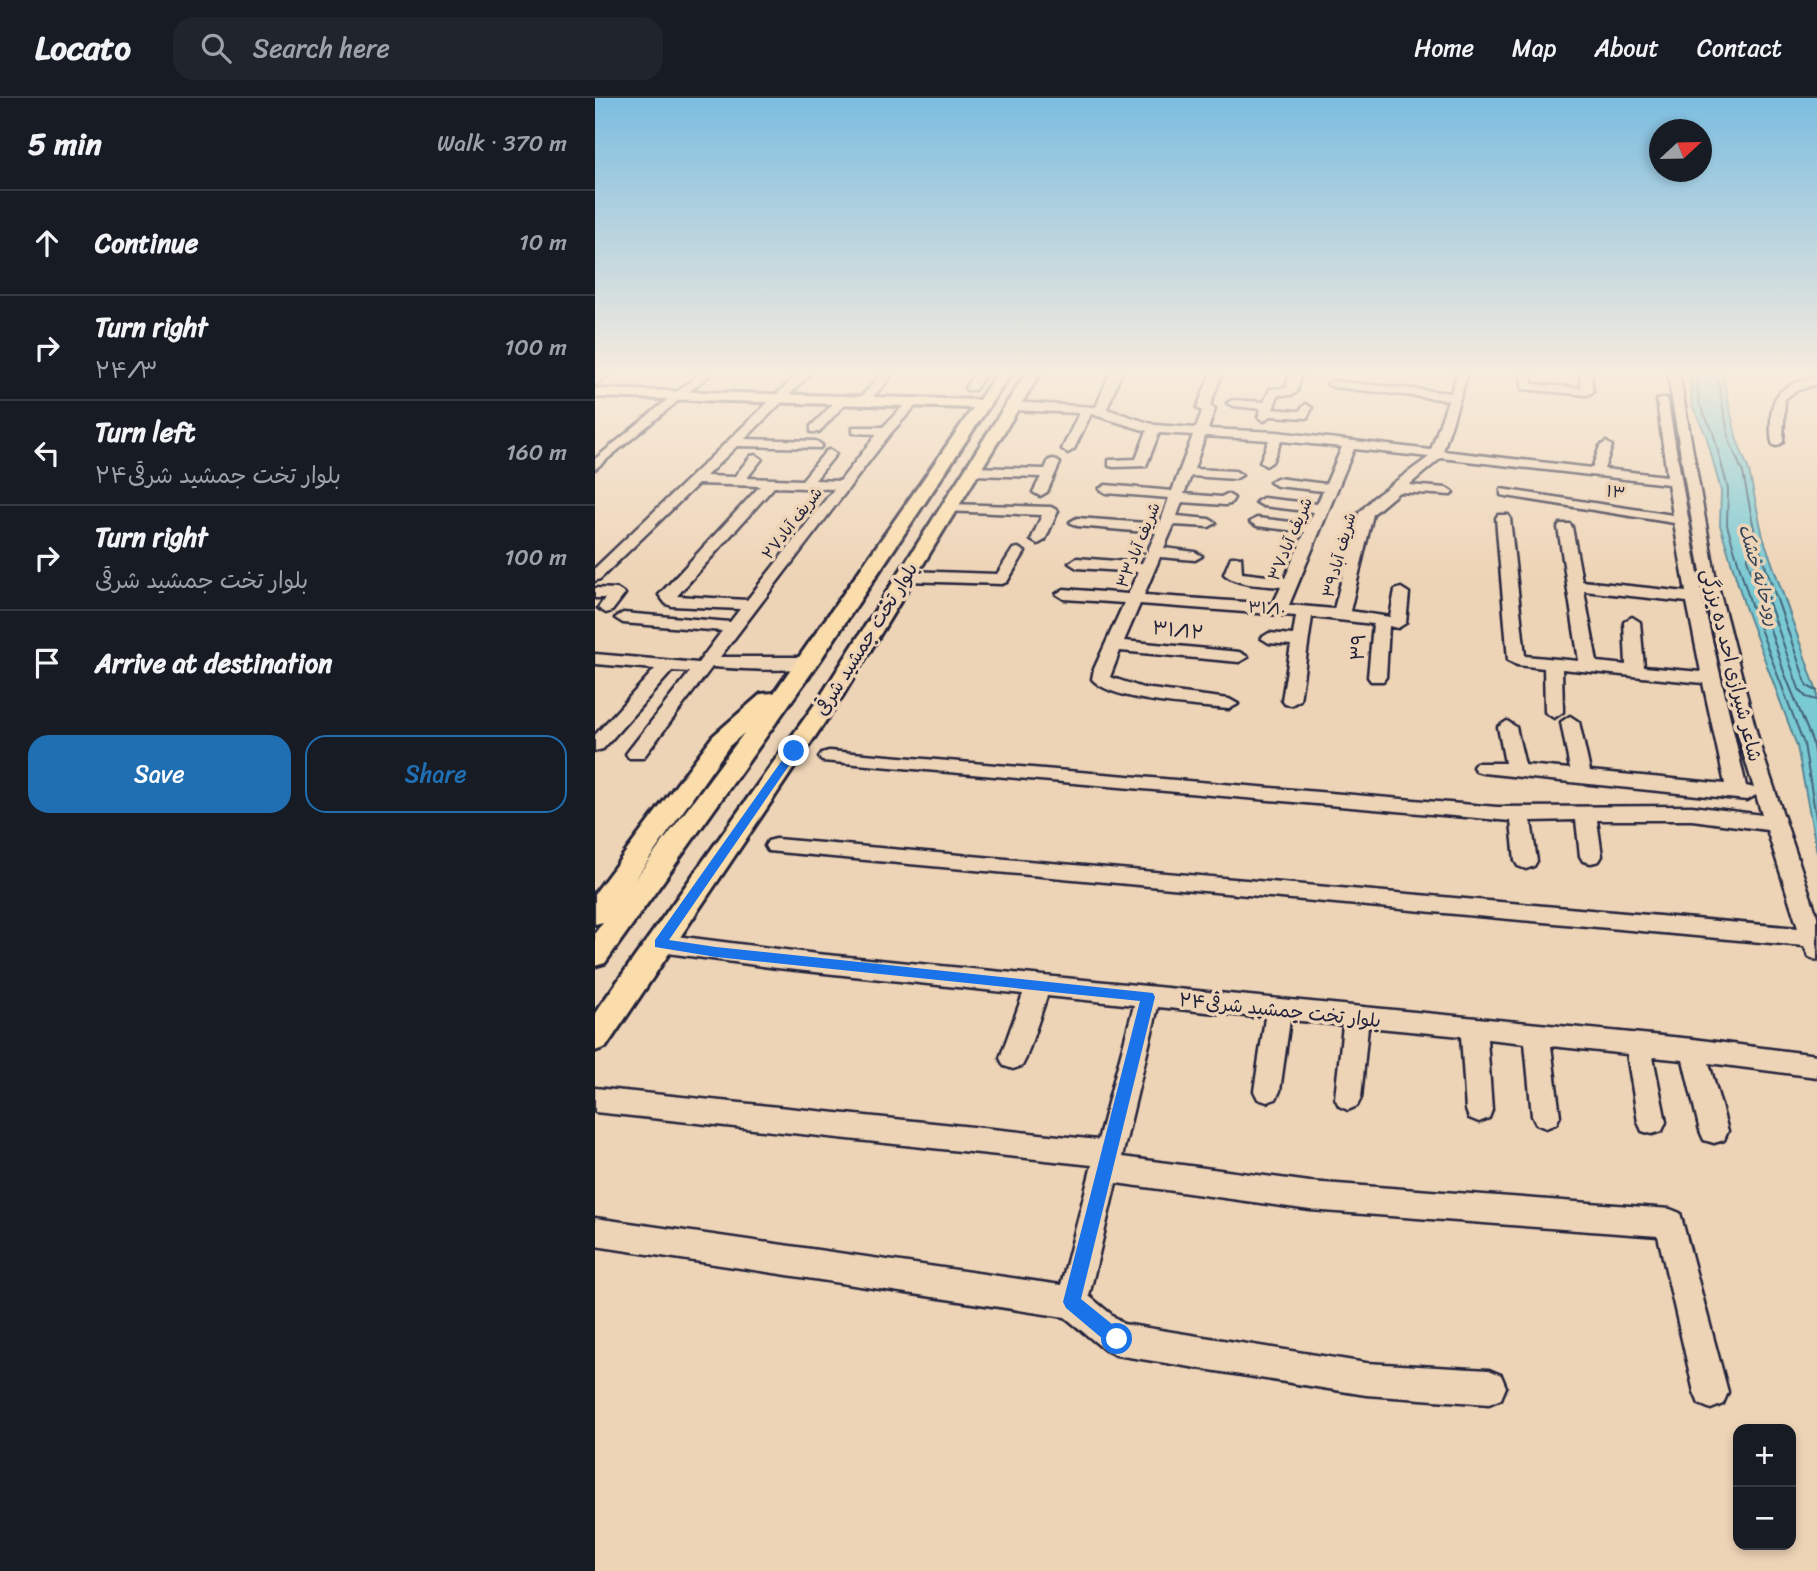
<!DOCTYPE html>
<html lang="en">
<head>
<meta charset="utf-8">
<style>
  :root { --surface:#171b24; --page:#20242c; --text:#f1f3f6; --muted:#9ea1a6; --line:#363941; --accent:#1f6fb2 }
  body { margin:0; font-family:Sriracha,"Playpen Sans Arabic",sans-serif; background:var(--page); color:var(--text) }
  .controls { position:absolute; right:21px; bottom:21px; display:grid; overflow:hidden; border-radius:14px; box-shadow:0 4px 10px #0003 }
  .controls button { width:63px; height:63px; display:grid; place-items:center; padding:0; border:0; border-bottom:2px solid var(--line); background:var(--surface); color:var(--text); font:35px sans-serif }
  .compass { position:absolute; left:1054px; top:21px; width:63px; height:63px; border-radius:50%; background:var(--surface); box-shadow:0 4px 10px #0003; rotate:68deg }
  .stop { position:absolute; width:21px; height:21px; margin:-16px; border:5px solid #1a73e8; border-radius:50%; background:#fff }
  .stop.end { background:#1a73e8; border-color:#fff; box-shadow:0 2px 7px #0008 }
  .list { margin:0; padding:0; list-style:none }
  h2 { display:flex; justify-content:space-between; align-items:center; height:91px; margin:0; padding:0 28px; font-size:30px }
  h2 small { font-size:23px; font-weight:400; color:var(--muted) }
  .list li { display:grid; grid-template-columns:46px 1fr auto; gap:21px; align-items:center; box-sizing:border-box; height:105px; padding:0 28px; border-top:2px solid var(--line) }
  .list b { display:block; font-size:26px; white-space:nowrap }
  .list p { margin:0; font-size:23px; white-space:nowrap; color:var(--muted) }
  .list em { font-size:23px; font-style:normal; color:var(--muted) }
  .actions { display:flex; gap:14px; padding:21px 28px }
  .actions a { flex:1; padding:16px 0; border:2px solid var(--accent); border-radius:21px; text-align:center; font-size:24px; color:var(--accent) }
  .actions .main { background:var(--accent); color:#fff }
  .icon { flex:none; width:38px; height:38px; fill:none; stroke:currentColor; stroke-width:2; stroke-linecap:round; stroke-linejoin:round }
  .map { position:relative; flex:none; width:1222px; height:1473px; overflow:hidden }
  header { display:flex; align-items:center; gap:42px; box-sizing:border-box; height:98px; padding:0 35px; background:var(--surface); border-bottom:2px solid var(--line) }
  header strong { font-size:33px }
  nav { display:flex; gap:38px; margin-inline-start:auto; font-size:24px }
  .search { width:490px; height:63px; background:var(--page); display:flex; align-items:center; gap:18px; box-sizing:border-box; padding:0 24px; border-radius:21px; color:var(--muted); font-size:26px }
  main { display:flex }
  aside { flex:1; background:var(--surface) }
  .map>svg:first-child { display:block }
  .water { fill:#7acad4; stroke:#578797; stroke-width:2 }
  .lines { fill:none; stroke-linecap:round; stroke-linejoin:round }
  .shore { stroke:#456578; stroke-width:2 }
  .minor-casing { stroke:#22223b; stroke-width:5 }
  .major-casing { stroke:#22223b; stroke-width:6 }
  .minor { fill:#eed4b6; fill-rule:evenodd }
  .major { fill:#fbddab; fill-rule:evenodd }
  .route { fill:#1a73e8 }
  .labels { text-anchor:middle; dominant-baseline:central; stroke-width:7; stroke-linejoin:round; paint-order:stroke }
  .far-street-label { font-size:16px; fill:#22223b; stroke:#eed4b6 }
  .far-water-label { font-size:18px; font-style:italic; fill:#34445a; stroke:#eed4b6 }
  .street-label { font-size:19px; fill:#22223b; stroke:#eed4b6 }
</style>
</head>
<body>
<header>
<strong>Locato</strong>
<div class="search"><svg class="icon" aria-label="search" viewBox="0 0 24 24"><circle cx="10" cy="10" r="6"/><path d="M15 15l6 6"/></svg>Search here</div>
<nav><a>Home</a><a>Map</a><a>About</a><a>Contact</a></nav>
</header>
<main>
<aside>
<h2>5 min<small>Walk · 370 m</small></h2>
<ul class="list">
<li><svg class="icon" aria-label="ahead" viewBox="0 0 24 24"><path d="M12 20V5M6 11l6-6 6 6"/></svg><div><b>Continue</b></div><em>10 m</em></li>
<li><svg class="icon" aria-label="right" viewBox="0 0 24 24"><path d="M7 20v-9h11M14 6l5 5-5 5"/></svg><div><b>Turn right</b><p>۲۴/۳</p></div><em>100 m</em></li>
<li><svg class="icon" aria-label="left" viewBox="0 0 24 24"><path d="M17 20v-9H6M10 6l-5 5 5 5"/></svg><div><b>Turn left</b><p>بلوار تخت جمشید شرقی۲۴</p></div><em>160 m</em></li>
<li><svg class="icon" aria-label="right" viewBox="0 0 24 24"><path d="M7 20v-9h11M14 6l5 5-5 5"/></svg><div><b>Turn right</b><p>بلوار تخت جمشید شرقی</p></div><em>100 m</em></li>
<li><svg class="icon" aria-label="arrive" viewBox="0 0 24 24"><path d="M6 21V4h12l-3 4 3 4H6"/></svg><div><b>Arrive at destination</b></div></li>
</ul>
<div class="actions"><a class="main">Save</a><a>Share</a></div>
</aside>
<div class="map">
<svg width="1222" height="1473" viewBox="0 0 1222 1473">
  <rect width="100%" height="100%" fill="#eed4b6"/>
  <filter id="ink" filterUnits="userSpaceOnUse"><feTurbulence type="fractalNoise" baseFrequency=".0143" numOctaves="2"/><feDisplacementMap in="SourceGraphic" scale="14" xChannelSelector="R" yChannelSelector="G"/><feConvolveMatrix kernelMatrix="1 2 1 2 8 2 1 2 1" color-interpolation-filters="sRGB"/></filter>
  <g filter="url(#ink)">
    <path class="water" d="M1094 275H1127L1142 342 1154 373 1168 439 1222 594V754L1202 648 1150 509 1125 427 1126 393 1111 337 1097 307Z"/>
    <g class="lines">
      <path class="shore" d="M1101 275 1104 305 1118 334 1133 391 1132 427 1156 507 1209 646 1222 726
        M1121 275 1135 344 1148 375 1161 441 1212 588 1222 593
        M1222 602 1211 599 1204 591 1158 459 1154 457 1152 461 1189 574 1217 643 1222 671"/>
      <g class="minor-casing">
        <path id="minor" d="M5 275H18L0 287V279Z
          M105 275H117L0 371V361Z
          M204 275H216L150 341 221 343 227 347 225 350 142 348 111 378 139 379 156 358 161 357 167 361 152 380 207 382 231 353 235 352 241 356 220 382 245 383 282 336 258 335V329H288L314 302 324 304 295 336 125 559H213L222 564C209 577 138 570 117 569L48 660H34L31 656 34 652 95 574 77 573 8 651 0 653V637L60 571 0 566V556L103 565 127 533 28 525 20 520 28 515 135 524 145 511 77 508 71 506 64 497 165 388 103 386 5 481 0 483V470ZM179 389 239 391 152 502 82 498Z
          M380 275H391L380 292H372L370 290Z
          M515 275H526L512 311 560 327 601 330 607 313 602 310 616 275H627L615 308 620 311 613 331 682 334 836 352 853 302 738 289 732 286 738 283 856 295 862 275H873L848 353 997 370 1005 348 1011 344 1017 348 1009 371 1072 378 1062 302 1072 300 1107 499 1151 688 1159 690C1116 555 1095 416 1073 275H1084L1120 477 1165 648 1222 818V862L1214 859 1209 848 173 753 170 748 173 743 181 741 1203 830 1172 732 1097 722H1002L1007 758 1004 763 996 765 988 763 985 758 981 722 936 723 942 763 939 768 931 771 923 768 920 763 916 723 227 663 224 659 227 655 234 653 902 709 1097 708 1167 717 1161 697 1152 702 888 675 881 673 878 669 881 665H910L903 629 912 623 921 629 930 667 975 671 966 624 975 618 984 624 995 673 1130 686 1108 585 967 571 968 614 959 620 950 614 949 570 922 567 913 562 901 420 903 417H913L915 420 930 558 984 563 963 429 965 426H975L977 429 987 483 1091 494 1079 425 911 398 906 397V391L1078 417 1073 386 846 360 814 387 851 390 858 394 856 397 804 394 778 416 755 513 795 519 800 492 806 490 814 495 811 525 803 530 794 528 791 579 788 583H776L773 579 778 526 717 519 705 602 696 607 690 606 687 602 696 547 674 545 666 540 674 535 698 537 701 518 545 506 529 543 644 554 653 559 644 564 525 553 515 579 548 590 634 601 643 606 634 611C604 608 516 604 497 581L499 571 529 505 469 501 461 496 469 491 533 496 543 474 482 470 474 465 482 460 547 465 561 435 482 428 475 424 482 420 565 426 574 400 511 395 504 391 511 387 577 393 598 337 564 335 551 368 519 369 514 368V362L541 361 552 333 496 316 479 351 473 355 467 351 484 315 417 312 411 308 417 304 501 309ZM610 338 674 342 665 364 671 368 677 364 686 343 747 349 731 386 682 380 675 384 682 388 728 393 722 406 668 400 661 404 668 408 719 414 713 426 662 420 655 424 662 428 710 434 690 480 647 475 646 459H636L629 476C642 488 669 487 686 489L678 506 549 497 565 459 600 462 607 458 600 454 569 450 579 427 614 429 621 425 614 421 582 418 587 404 630 407 635 406 639 400 632 396 626 399 589 396 596 378 640 381 647 377 640 373 599 371ZM759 351 834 359 778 400 764 415 739 511 694 507ZM989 493 1092 504 1106 574 1049 569 1045 524 1037 519 1029 524 1031 567 1002 564Z
          M695 275H706L702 294 696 297H683L678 311 704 313 711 306 717 310 712 320 675 318 669 323 663 319 666 311 638 308 632 305 638 302 669 304 675 291 691 290Z
          M926 275H936L937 286 986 290 985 275H996L998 294 992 297 927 291Z
          M286 277 296 279 273 304H265V300Z
          M1222 279V286L1200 293 1190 301 1188 344 1182 348 1178 347C1175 340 1176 332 1176 324 1176 290 1193 286 1222 279Z
          M244 300 254 302 224 334H216V328Z
          M459 361 465 365 452 394 445 398 438 394 446 379 376 377 369 373 376 369 450 371 454 362Z
          M353 406 456 409 463 413 450 442 443 446 436 442 447 417 348 413 346 410Z
          M423 450 430 454 412 484 407 486 311 483 303 478 311 473 402 476 418 451Z
          M0 490 22 491 30 496 17 513 11 515 3 510 10 500H0Z
          M65 836 222 856 1098 941 1222 957V979L1114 965 1133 1033 1129 1042 1119 1045 1109 1042 1105 1033 1088 962 1058 959 1071 1024 1067 1033 1057 1036 1047 1033 1043 1024 1032 956 956 948 965 1018 961 1026 951 1030 941 1026 937 1018 930 945 892 941 897 1012 894 1020 884 1024 874 1020 871 1012 866 938 773 929 766 1000 762 1008 753 1012 744 1008 740 1000 748 927 695 922 685 993 681 1001 672 1004 663 1001 659 993 670 920 563 909 527 1059 715 1084 1075 1111 1085 1115 1133 1294 1128 1306 1116 1311 1104 1306 1099 1294 1063 1138 715 1112 521 1085 494 1198 528 1226 771 1265 894 1272 906 1277 911 1289 906 1301 894 1306 771 1297 521 1257 510 1252 470 1219 0 1148V1120L466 1187 497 1067 0 1014V990L503 1042 539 907 452 898 431 960 427 968 418 971 409 968 405 960 428 896 182 870 65 854 57 851 53 845 57 839Z"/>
      </g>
      <g class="major-casing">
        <path id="major" d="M402 275H416L224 564 10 865 0 868V835L8 824 0 826V795L118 638 166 596 179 595 378 310 0 299V291L384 302ZM149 635 38 784 134 648Z
          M431 275H445L248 597 11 949 0 953V915L227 596Z"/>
      </g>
      <use href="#minor" class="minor"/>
      <use href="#major" class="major"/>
    </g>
  </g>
  <linearGradient id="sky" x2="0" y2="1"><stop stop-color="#7cbde0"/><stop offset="0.57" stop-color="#f7ecde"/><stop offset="1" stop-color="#f7ecde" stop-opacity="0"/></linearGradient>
  <rect width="1222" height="482" fill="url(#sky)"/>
  <path class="route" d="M199 650 204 653 74 842 121 849 558 895 560 899 486 1201 528 1235 530 1241 528 1247 522 1249 515 1247 471 1210 468 1204 545 903 121 859 60 849V842L195 651Z"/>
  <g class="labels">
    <g class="far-street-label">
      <text transform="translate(1021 394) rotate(9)">۱۳</text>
      <text transform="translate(197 425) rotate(-52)">شریف آباد۲۷</text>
      <text transform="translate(695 441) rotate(-67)">شریف آباد۳۷</text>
      <text transform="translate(543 447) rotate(-68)">شریف آباد۳۳</text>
      <text transform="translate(744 457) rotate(-75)">شریف آباد۳۹</text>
      <text transform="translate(672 510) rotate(4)">۳۱/۱۰</text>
    </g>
    <g class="far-water-label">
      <text transform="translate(1164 477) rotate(74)">رودخانه خشک</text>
    </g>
    <g class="street-label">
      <text transform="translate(583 532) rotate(6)">۳۱/۱۲</text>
      <text transform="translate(271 541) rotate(-58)">بلوار تخت جمشید شرقی</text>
      <text transform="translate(763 549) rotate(-86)">۳۹</text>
      <text transform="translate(1137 567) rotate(76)">شاعر شیرازی احد ده بزرگی</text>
      <text transform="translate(685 912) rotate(6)">بلوار تخت جمشید شرقی۲۴</text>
    </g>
  </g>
</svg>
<div class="controls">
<button>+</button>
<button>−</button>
</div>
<svg class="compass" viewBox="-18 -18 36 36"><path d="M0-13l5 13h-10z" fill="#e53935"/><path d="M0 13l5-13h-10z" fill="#9ea1a6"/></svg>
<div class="stop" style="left:522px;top:1241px"></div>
<div class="stop end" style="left:199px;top:653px"></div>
</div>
</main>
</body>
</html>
